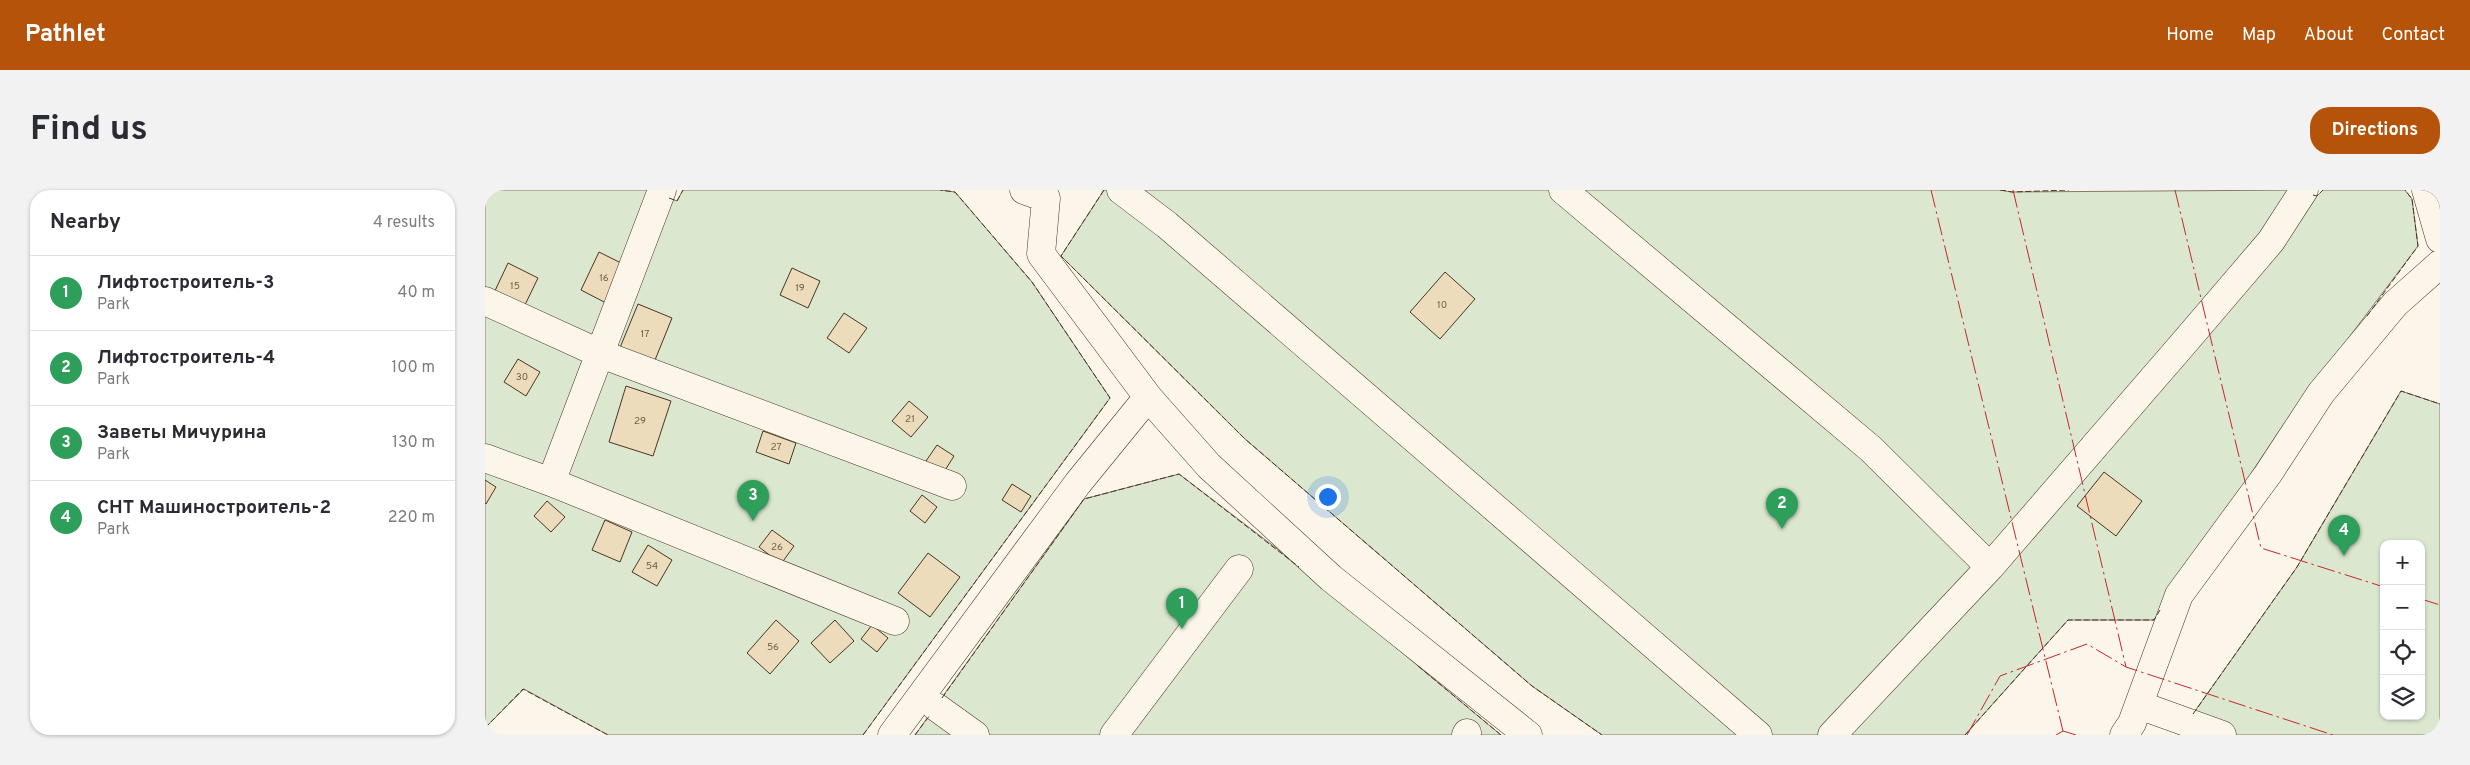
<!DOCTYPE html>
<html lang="en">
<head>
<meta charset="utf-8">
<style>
  :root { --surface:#fff; --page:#f2f2f3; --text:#2b2b33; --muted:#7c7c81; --line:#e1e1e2; --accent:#b45309 }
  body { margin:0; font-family:Overpass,sans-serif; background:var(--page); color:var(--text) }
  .controls { position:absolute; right:15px; bottom:15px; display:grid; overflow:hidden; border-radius:10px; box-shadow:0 1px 4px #0004 }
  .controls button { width:45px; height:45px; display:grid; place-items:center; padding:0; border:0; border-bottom:1px solid var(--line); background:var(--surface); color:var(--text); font:25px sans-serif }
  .you { position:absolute; left:842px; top:306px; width:18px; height:18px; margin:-12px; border:4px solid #fff; border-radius:50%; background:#1a73e8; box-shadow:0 0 0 8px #1a73e833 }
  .badge { display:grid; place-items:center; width:32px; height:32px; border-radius:50%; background:var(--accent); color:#fff; font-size:16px; font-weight:700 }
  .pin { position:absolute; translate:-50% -41px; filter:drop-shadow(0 1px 2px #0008) }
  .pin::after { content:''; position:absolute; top:26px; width:18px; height:15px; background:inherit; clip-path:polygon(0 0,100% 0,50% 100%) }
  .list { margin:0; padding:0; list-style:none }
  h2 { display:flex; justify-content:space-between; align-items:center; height:65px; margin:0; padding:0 20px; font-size:21px }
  h2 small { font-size:16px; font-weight:400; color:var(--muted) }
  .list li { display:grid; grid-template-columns:32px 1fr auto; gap:15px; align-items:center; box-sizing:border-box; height:75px; padding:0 20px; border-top:1px solid var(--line) }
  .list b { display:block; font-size:19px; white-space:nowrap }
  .list p { margin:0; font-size:16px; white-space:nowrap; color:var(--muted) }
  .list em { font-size:16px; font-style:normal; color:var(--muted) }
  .icon { flex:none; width:28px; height:28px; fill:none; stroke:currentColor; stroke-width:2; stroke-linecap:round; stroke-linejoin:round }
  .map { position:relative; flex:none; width:1955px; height:545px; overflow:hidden; border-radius:20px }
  header { display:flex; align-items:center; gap:30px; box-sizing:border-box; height:70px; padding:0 25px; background:var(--accent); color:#fff }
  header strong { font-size:24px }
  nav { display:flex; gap:28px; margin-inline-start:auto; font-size:18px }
  .intro { display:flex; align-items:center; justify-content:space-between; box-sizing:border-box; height:120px; padding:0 30px }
  h1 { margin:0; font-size:35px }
  .button { padding:12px 22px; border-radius:20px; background:var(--accent); color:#fff; font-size:18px; font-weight:700 }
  main { display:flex; gap:30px; padding:0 30px }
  aside { flex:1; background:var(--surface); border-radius:20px; box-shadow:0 1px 4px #0004 }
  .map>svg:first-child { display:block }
  .garden { fill:#dce7d0; stroke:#887966; fill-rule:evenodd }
  .building { fill:#ecdcbc; stroke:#4a3520 }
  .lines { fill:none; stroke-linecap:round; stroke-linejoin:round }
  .minor-casing { stroke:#4a3520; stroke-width:29 }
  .minor { stroke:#fbf6e9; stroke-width:28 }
  .fence { stroke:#4a3520; stroke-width:1; stroke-dasharray:6 2.5; stroke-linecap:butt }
  .power { stroke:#c62828; stroke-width:1; stroke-dasharray:18 4 2.5 4; stroke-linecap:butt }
  .labels { text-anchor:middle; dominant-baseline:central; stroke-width:4; stroke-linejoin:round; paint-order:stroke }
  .number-label { font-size:10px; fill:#725f47 }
</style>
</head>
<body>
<header>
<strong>Pathlet</strong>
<nav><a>Home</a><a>Map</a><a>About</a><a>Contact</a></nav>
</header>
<div class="intro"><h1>Find us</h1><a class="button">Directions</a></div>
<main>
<aside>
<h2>Nearby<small>4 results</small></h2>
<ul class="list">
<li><span class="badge" style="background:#2e9e5b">1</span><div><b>Лифтостроитель-3</b><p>Park</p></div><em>40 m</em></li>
<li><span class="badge" style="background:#2e9e5b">2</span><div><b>Лифтостроитель-4</b><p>Park</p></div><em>100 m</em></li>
<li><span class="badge" style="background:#2e9e5b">3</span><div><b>Заветы Мичурина</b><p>Park</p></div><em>130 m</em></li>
<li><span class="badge" style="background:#2e9e5b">4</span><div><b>СНТ Машиностроитель-2</b><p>Park</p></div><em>220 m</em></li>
</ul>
</aside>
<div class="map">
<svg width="1955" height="545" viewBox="0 0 1955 545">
  <rect width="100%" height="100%" fill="#fbf6e9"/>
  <path class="garden" d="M0 0H166L192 11 198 0H455L470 2 547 92 625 208 378 545H123L39 499 0 538Z
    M619 0H1515L1527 2 1816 0 1832 6 1838 0H1920L1927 9 1933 56 1800 232 1669 430H1583L1480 545H1117L1047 496 760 249 576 66Z
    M1916 201 1955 214V545H1693L1812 377ZM1899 354H1936V526H1899Z
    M694 284 795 361 1016 545H430L599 309Z"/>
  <path class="building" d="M114 62 142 76 123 114 96 100Z
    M23 73 53 88 38 119 8 105Z
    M307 78 335 91 323 118 295 105Z
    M960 82 990 109 955 149 925 122Z
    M153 114 187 128 168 175 134 160Z
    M359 123 382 138 364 163 342 148Z
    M33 169 55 182 41 206 19 192Z
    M141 196 186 211 168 266 124 252Z
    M424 211 443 227 426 247 407 231Z
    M278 241 311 253 304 274 271 262Z
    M452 255 469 266 457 285 439 274Z
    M1619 282 1657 311 1631 346 1592 316Z
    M0 290 11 297 1 314 0 313Z
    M527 294 546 306 536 322 517 310Z
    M437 305 452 317 440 333 425 321Z
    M62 311 80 327 66 342 49 326Z
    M120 330 147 342 135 372 107 360Z
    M287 340 309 356 296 374 274 357Z
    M163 355 187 370 172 396 147 382Z
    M443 363 475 387 445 427 413 403Z
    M291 430 314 451 285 484 262 463Z
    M350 430 369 451 345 473 326 453Z
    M387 435 403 448 392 462 376 449Z"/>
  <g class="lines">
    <g class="minor-casing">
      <path id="minor" d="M539 0 561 8 556 64 663 207 724 276 846 388 1043 545
        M636 0 682 35 1273 545
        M1078 0 1386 259 1505 377
        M1941 0 1955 49
        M0 111 116 164 467 296
        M0 268 66 292 410 431
        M66 292 177 0
        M1654 515 1737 545
        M451 517 490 545
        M407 545 593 293 663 207
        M629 545 754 379
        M981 545 982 543
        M1347 545 1505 377 1698 154 1786 51 1819 0
        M1639 545 1647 533 1694 405 1783 284 1836 203 1910 114 1955 74"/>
    </g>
    <use href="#minor" class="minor"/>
    <path class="fence" d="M619 0 576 66 760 249 1047 496 1117 545
      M1515 0 1527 2 1584 0
      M1828 5 1832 6 1838 0
      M184 8 192 11 198 0
      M1882 126 1933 56 1927 9 1920 0
      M933 476 1016 545
      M457 508 599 309 694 284 814 377
      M1708 524 1812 377 1916 201 1955 214
      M0 538 38 499 123 545
      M378 545 625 208 547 92 470 2 455 0
      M430 545 445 525
      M1480 545 1583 430H1669L1675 420"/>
    <path class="power" d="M1446 0 1578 541
      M1528 0 1641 477
      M1690 0 1776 358 1899 397
      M1952 0 1955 14
      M1936 409 1955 415
      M1578 541 1591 545
      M1482 545 1515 486 1602 454 1641 477 1848 545
      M1571 545 1578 541"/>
  </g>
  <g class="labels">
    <g class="number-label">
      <text x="119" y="88">16</text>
      <text x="30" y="96">15</text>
      <text x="315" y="98">19</text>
      <text x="957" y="115">10</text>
      <text x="160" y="144">17</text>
      <text x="37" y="187">30</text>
      <text x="425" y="229">21</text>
      <text x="155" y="231">29</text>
      <text x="291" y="257">27</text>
      <text x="292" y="357">26</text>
      <text x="167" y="376">54</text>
      <text x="288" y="457">56</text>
    </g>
  </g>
</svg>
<div class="controls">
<button>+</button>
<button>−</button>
<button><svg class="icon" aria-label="locate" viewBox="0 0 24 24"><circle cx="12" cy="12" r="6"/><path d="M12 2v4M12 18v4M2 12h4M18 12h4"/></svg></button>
<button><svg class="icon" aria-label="layers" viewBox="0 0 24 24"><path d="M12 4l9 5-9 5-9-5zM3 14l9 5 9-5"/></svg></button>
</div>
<div class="you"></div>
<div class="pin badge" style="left:697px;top:439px;background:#2e9e5b">1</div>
<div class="pin badge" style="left:1297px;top:339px;background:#2e9e5b">2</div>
<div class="pin badge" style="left:268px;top:331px;background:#2e9e5b">3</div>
<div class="pin badge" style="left:1859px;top:366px;background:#2e9e5b">4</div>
</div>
</main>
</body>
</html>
